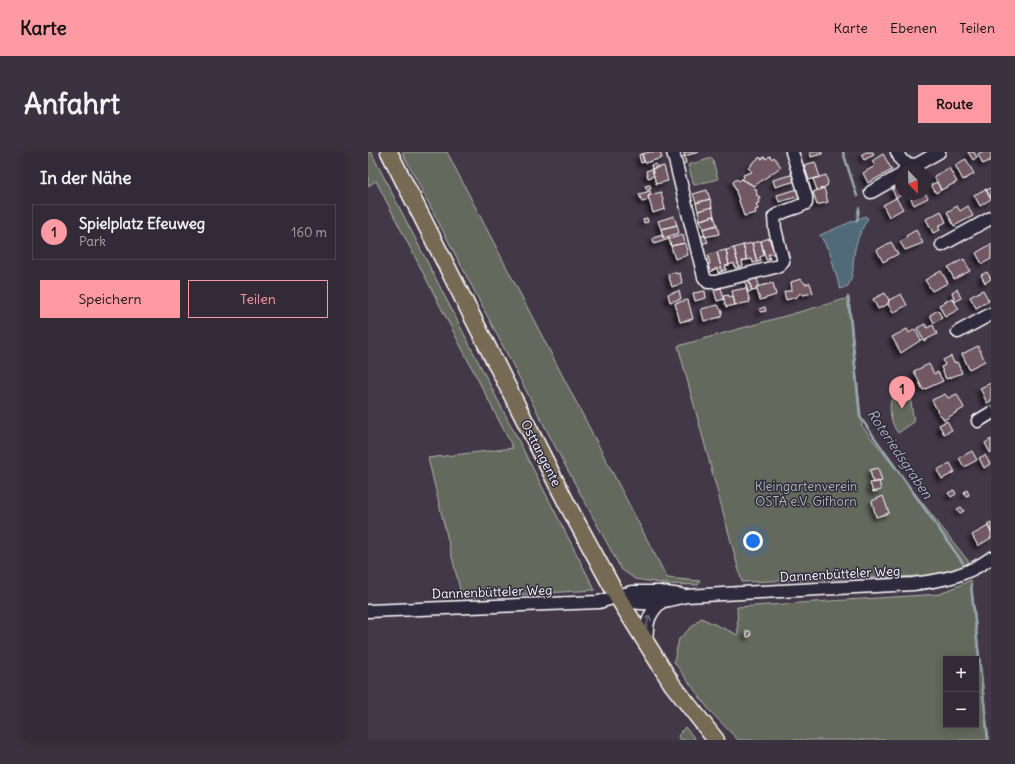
<!DOCTYPE html>
<html lang="de">
<head>
<meta charset="utf-8">
<style>
  :root { --surface:#322a36; --page:#3a323e; --text:#f1f3f6; --muted:#a8a7ad; --line:#4d4651; --accent:#ff9aa2 }
  body { margin:0; font-family:Delius,sans-serif; background:var(--page); color:var(--text) }
  .controls { position:absolute; right:12px; bottom:12px; display:grid; overflow:hidden; border-radius:0px; box-shadow:0 2px 10px #0003 }
  .controls button { width:36px; height:36px; display:grid; place-items:center; padding:0; border:0; border-bottom:1px solid var(--line); background:var(--surface); color:var(--text); font:20px sans-serif }
  .compass { position:absolute; left:527px; top:12px; width:36px; height:36px; border-radius:50%; background:var(--surface); box-shadow:0 2px 10px #0003; rotate:157deg }
  .you { position:absolute; left:385px; top:389px; width:14px; height:14px; margin:-10px; border:3px solid #fff; border-radius:50%; background:#1a73e8; box-shadow:0 0 0 6px #1a73e833 }
  .badge { display:grid; place-items:center; width:26px; height:26px; border-radius:50%; background:var(--accent); color:#111; font-size:13px; font-weight:700 }
  .pin { position:absolute; translate:-50% -33px; filter:drop-shadow(0 1px 2px #0008) }
  .pin::after { content:''; position:absolute; top:21px; width:14px; height:12px; background:inherit; clip-path:polygon(0 0,100% 0,50% 100%) }
  .list { margin:0; padding:0; list-style:none }
  h2 { display:flex; justify-content:space-between; align-items:center; height:52px; margin:0; padding:0 16px; font-size:17px }
  h2 small { font-size:13px; font-weight:400; color:var(--muted) }
  .list li { display:grid; grid-template-columns:26px 1fr auto; gap:12px; align-items:center; box-sizing:border-box; height:56px; margin:0 8px 8px; padding:0 8px; border:1px solid var(--line); border-radius:0px }
  .list b { display:block; font-size:15px; white-space:nowrap }
  .list p { margin:0; font-size:13px; white-space:nowrap; color:var(--muted) }
  .list em { font-size:13px; font-style:normal; color:var(--muted) }
  .actions { display:flex; gap:8px; padding:12px 16px }
  .actions a { flex:1; padding:9px 0; border:1px solid var(--accent); border-radius:0px; text-align:center; font-size:14px; color:var(--accent) }
  .actions .main { background:var(--accent); color:#111 }
  .map { position:relative; flex:none; width:623px; height:588px; overflow:hidden; border-radius:0px }
  header { display:flex; align-items:center; gap:24px; box-sizing:border-box; height:56px; padding:0 20px; background:var(--accent); color:#111 }
  header strong { font-size:19px }
  nav { display:flex; gap:22px; margin-inline-start:auto; font-size:14px }
  .intro { display:flex; align-items:center; justify-content:space-between; box-sizing:border-box; height:96px; padding:0 24px }
  h1 { margin:0; font-size:28px }
  .button { padding:10px 18px; border-radius:0px; background:var(--accent); color:#111; font-size:14px; font-weight:700 }
  main { display:flex; gap:24px; padding:0 24px }
  aside { flex:1; background:var(--surface); border-radius:0px; box-shadow:0 2px 10px #0003 }
  .map>svg:first-child { display:block }
  .green { fill:#63695c; stroke:#b1b4ae; fill-rule:evenodd }
  .water { fill:#516a79; stroke:#97a6af }
  .lines { fill:none; stroke-linecap:round; stroke-linejoin:round }
  .stream { stroke:#97a6af; stroke-width:2.5 }
  .building { fill:#715963; stroke:#fff; filter:url(#shadow) }
  .minor-casing { stroke:#fff; stroke-width:15 }
  .major-casing { stroke:#fff; stroke-width:19 }
  .minor { stroke:#2f2a3d; stroke-width:12 }
  .major { stroke:#776a54; stroke-width:16 }
  .oneway { stroke:#6d6a77 }
  .labels { text-anchor:middle; dominant-baseline:central; stroke-width:3; stroke-linejoin:round; paint-order:stroke }
  .street-label { font-size:13px; fill:#fff; stroke:#2f2a3d }
  .park-label { font-size:13px; fill:#b1b4ae; stroke:#2f2a3d }
  .water-label { font-size:14px; font-style:italic; fill:#a8b4bc; stroke:#2f2a3d }
</style>
</head>
<body>
<header>
<strong>Karte</strong>
<nav><a>Karte</a><a>Ebenen</a><a>Teilen</a></nav>
</header>
<div class="intro"><h1>Anfahrt</h1><a class="button">Route</a></div>
<main>
<aside>
<h2>In der Nähe<small></small></h2>
<ul class="list">
<li><span class="badge">1</span><div><b>Spielplatz Efeuweg</b><p>Park</p></div><em>160 m</em></li>
</ul>
<div class="actions"><a class="main">Speichern</a><a>Teilen</a></div>
</aside>
<div class="map">
<svg width="623" height="588" viewBox="0 0 623 588">
  <defs>
    <filter id="shadow"><feDropShadow dx="-3.5" dy="3.5" stdDeviation="2" flood-color="#0009"/></filter>
  </defs>
  <rect width="100%" height="100%" fill="#433848"/>
  <filter id="ink" filterUnits="userSpaceOnUse"><feTurbulence type="fractalNoise" baseFrequency=".025" numOctaves="2"/><feDisplacementMap in="SourceGraphic" scale="8" xChannelSelector="R" yChannelSelector="G"/><feConvolveMatrix kernelMatrix="1 2 1 2 8 2 1 2 1" color-interpolation-filters="sRGB"/></filter>
  <g filter="url(#ink)">
    <path class="green" d="M0 0H3L227 438 94 446 60 306 145 296 8 29 0 34Z
      M34 0H79L299 426 332 429 330 433 299 432 267 427 253 417 191 302Z
      M344 6 350 27 326 33 320 13Z
      M481 146 494 274 601 410 585 423 374 430 310 194Z
      M533 236 545 239 543 251 546 270 530 281C521 269 519 250 528 237Z
      M603 428 621 588H370L342 559 306 510 311 487 333 466 370 483 369 455 572 442ZM578 507H608V573H578Z
      M317 575 328 588H313L310 584Z"/>
    <path class="water" d="M497 64 500 66C493 78 488 89 486 103 484 117 487 120 480 134L472 137 462 101 452 83Z"/>
    <g class="lines">
      <path class="stream" d="M475 0 489 44
        M489 69 491 56
        M480 145 492 265 595 411
        M603 433 620 588"/>
    </g>
    <path class="building" d="M282 0H292L294 6 277 11 274 2Z
      M315 0H331L317 4Z
      M442 0H454V2L443 5Z
      M498 0H505L506 3 496 8 493 3Z
      M600 0H606L609 5 605 8Z
      M613 0H623V8L615 12 610 2Z
      M274 2 276 10 273 11 271 3Z
      M515 2 524 18 500 31 495 21 507 14 504 9Z
      M317 4 318 11 311 13 310 6Z
      M402 4 404 7 406 5 413 15 386 34 374 27 376 25 375 23 384 20 380 16 384 13 383 12 392 5 393 7 397 5 398 7Z
      M598 7 606 22 595 28 587 13Z
      M447 10 452 25 441 28 436 13Z
      M288 12 289 15 284 17 283 13Z
      M296 14 300 29 288 32 284 17Z
      M581 16 589 30 573 38 566 24Z
      M284 17 286 24 280 26 278 19Z
      M426 22 428 29 407 35 405 28Z
      M458 23 460 31 459 34 449 38 445 27Z
      M369 27 371 29 374 27 386 34 387 37 388 36 389 44H391L392 47H390L391 51 388 52 390 57 387 58 388 61 376 64 365 30Z
      M569 30 573 38 568 41 563 33Z
      M282 33 283 37 279 38 277 34Z
      M531 34 533 42H535L528 46 524 37Z
      M456 36 460 50 449 53 445 40Z
      M623 36V45L622 46 618 38Z
      M430 37 432 44 411 50 409 43Z
      M618 37 623 47 612 54 606 43Z
      M339 38 342 47 328 51 325 42Z
      M282 39 283 43 280 44 281 48 274 50 271 42Z
      M293 40 297 57 285 61 280 44Z
      M557 41 560 46 546 53 541 43Z
      M528 46 535 57 521 65 515 53Z
      M342 47 344 55 330 59 328 51Z
      M589 54 592 59 600 54 605 64 586 74 579 60Z
      M344 55 346 64 332 68 330 59Z
      M573 59 578 70 570 74 572 78 565 81 558 67Z
      M306 64 309 73 293 77 290 69Z
      M346 64 349 73 335 77 332 68Z
      M279 66 280 70 276 71 275 67Z
      M309 73 311 81 295 86 293 77Z
      M349 73 351 82 337 85 335 77Z
      M548 78 555 91 537 98 532 90 539 86 538 84Z
      M295 83V86L300 85 301 87 286 92 285 86Z
      M315 83 317 91 303 94 301 87Z
      M337 83 340 90 333 92 331 85Z
      M401 86 404 95 409 94 411 102H400L402 107 398 108 393 89Z
      M393 89 396 103 392 105 393 109 389 110 384 91Z
      M523 90 530 102 515 110 509 98Z
      M317 91 320 103 307 107 303 94Z
      M384 91 389 110 385 111 384 107 379 108 375 93Z
      M623 92V107L614 112 608 101Z
      M375 93 379 108 374 109 375 114 371 115 366 96Z
      M366 96 371 115 367 116 366 111 361 113 358 98Z
      M358 98 361 113 357 114 358 118 354 119 349 100Z
      M349 100 354 119 350 121 349 116 340 121 337 113 342 112 340 103Z
      M596 107 602 119 586 127 580 115Z
      M573 119 580 131 564 139 557 128Z
      M307 120 308 122 312 121 314 131 304 135 300 122Z
      M619 120 623 127 617 131 613 123Z
      M389 126 391 134 388 135 389 138 384 139 381 128Z
      M433 127 437 132 442 131 445 141 435 143 432 141 429 145 418 148 416 140 424 138 423 130Z
      M381 128 384 139 380 140 377 129Z
      M405 131 408 143 392 148 388 135Z
      M353 136 356 147 349 149 346 138Z
      M378 136 382 150 367 153 364 139Z
      M589 137 593 146 587 150 584 140Z
      M615 138 621 149 608 156 602 145Z
      M311 139 313 147 302 150 300 142Z
      M337 139 338 146 327 149 325 141Z
      M517 141 521 148 520 152 510 157 505 147Z
      M533 142 539 153 525 161 520 152 521 148Z
      M361 143V145L365 144 367 153 358 155 355 144Z
      M584 146 591 157 577 165 571 153Z
      M320 148 325 167 312 170 307 151Z
      M350 153 354 160 353 165 336 169 333 157Z
      M397 155 398 159 392 160 391 157Z
      M570 158 574 166 566 171 562 163Z
      M557 172 559 176 565 173 569 182 556 189 549 176Z
      M539 177 541 181 547 177 553 188 533 201 524 185Z
      M610 194 617 209 601 217 594 202Z
      M583 204 586 211 589 210 594 221 578 227 573 215 577 213 575 208Z
      M561 212 566 222 570 220 575 229 555 238 546 219Z
      M623 231V249L619 251 612 236Z
      M577 242 580 246 589 242 596 256 576 268 573 263 572 264 564 248Z
      M579 269 584 278 576 282 571 273Z
      M623 287V300L622 301 617 291Z
      M604 299 609 308 596 315 591 306Z
      M617 303 622 312 616 316 611 306Z
      M582 311 587 320 574 327 569 318Z
      M510 316 514 329 505 331 502 318Z
      M511 329 513 338 505 340 502 331Z
      M586 338 588 342 583 345 580 341Z
      M599 338 601 343 598 344 596 340Z
      M515 344 521 361 508 365 504 349Z
      M593 355 596 359 592 361 589 357Z
      M623 370V380L619 372Z
      M620 374 623 380V386L610 394 604 383Z
      M378 479H382L383 484 379 485Z"/>
    <g class="lines">
      <g class="minor-casing">
        <path id="minor" d="M305 0 336 125 340 130H347L411 114 415 109 407 77 406 65C416 58 428 57 438 51V45L424 0
          M529 0 533 8 539 12
          M536 18 539 12 548 13 571 0
          M503 40 533 23
          M574 93 623 66
          M590 180 623 162
          M610 269 623 261
          M249 444C273 457 293 450 318 444L545 432C576 428 598 424 623 406
          M0 459 231 450 264 440H291L313 443
          M278 492C279 473 278 464 293 450"/>
      </g>
      <g class="major-casing">
        <path id="major" d="M21 0 199 352 249 444 304 532 348 588"/>
      </g>
      <use href="#minor" class="minor"/>
      <use href="#major" class="major"/>
    </g>
    <defs><path id="oneway-shaft" d="M-6 0H5M1.5-3L5.5 0L1.5 3" fill="none" stroke-width="1.6" stroke-linecap="round" stroke-linejoin="round"/></defs>
    <use class="oneway" href="#oneway-shaft" transform="translate(280 469) rotate(-75)"/>
  </g>
  <g class="labels">
    <g class="street-label">
      <text transform="translate(173 301) rotate(63)">Osttangente</text>
      <text transform="translate(472 422) rotate(-3)">Dannenbütteler Weg</text>
      <text transform="translate(124 440) rotate(-2)">Dannenbütteler Weg</text>
    </g>
    <g class="park-label">
      <text x="438" y="334">Kleingartenverein<tspan x="438" dy="15">OSTA e.V. Gifhorn</tspan></text>
    </g>
    <g class="water-label">
      <text transform="translate(532 302) rotate(56)">Roteriedsgraben</text>
    </g>
  </g>
</svg>
<div class="controls">
<button>+</button>
<button>−</button>
</div>
<svg class="compass" viewBox="-18 -18 36 36"><path d="M0-13l5 13h-10z" fill="#e53935"/><path d="M0 13l5-13h-10z" fill="#a8a7ad"/></svg>
<div class="you"></div>
<div class="pin badge" style="left:534px;top:257px">1</div>
</div>
</main>
</body>
</html>
